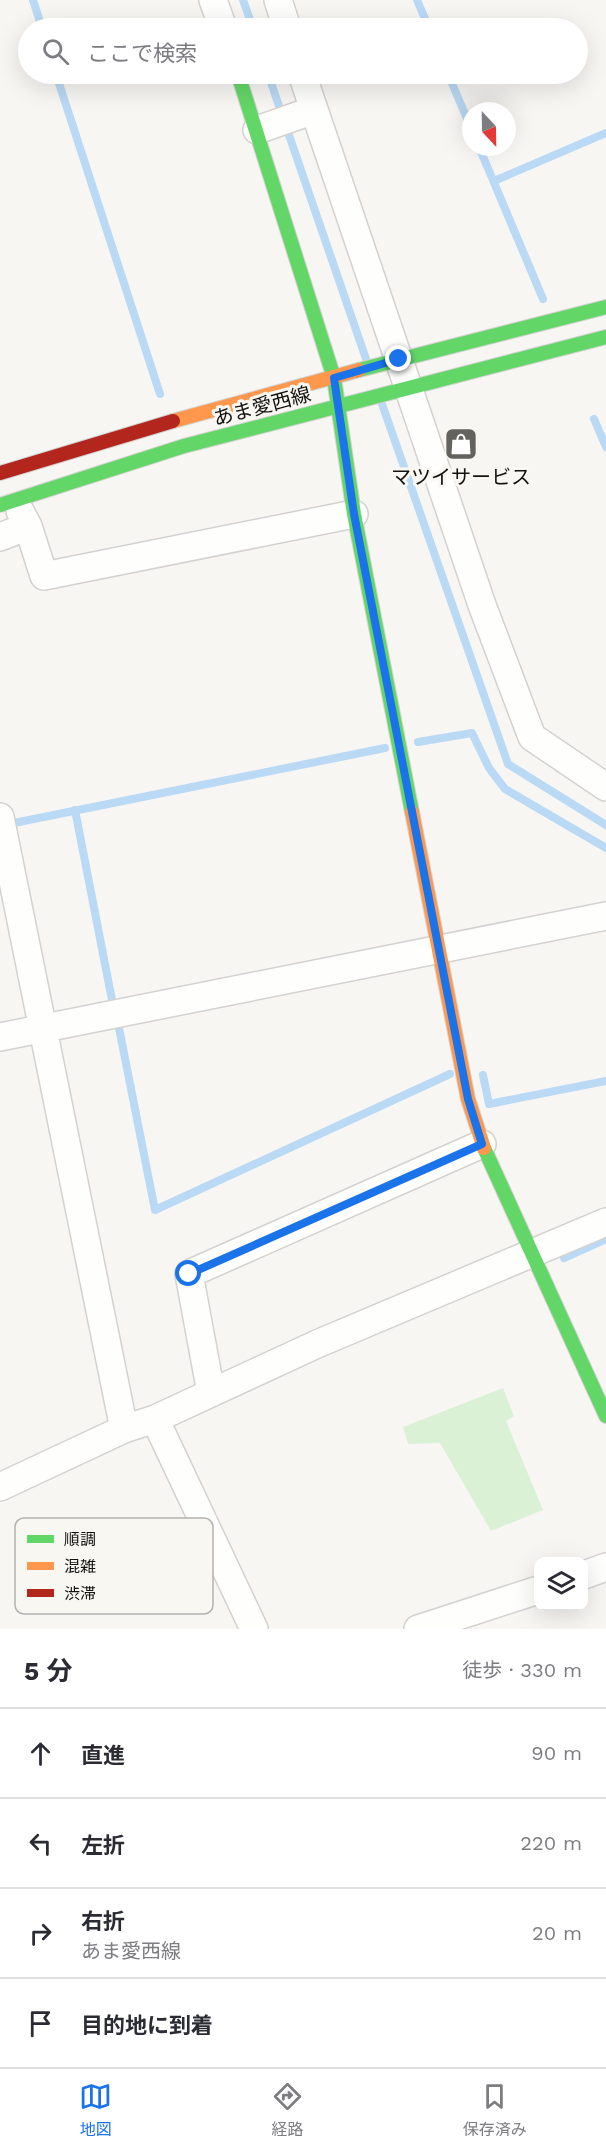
<!DOCTYPE html>
<html lang="ja">
<head>
<meta charset="utf-8">
<style>
  :root { --surface:#fff; --page:#f7f7f7; --text:#2b2b33; --muted:#7c7c81; --line:#e1e1e2; --accent:#1a73e8 }
  body { margin:0; font-family:"Work Sans","Noto Sans JP",sans-serif; background:var(--page); color:var(--text) }
  .controls { position:absolute; right:18px; bottom:18px; display:grid; overflow:hidden; border-radius:12px; box-shadow:0 6px 24px #0002 }
  .controls button { width:54px; height:54px; display:grid; place-items:center; padding:0; border:0; border-bottom:2px solid var(--line); background:var(--surface); color:var(--text); font:30px sans-serif }
  .compass { position:absolute; left:462px; top:102px; width:54px; height:54px; border-radius:50%; background:var(--surface); box-shadow:0 6px 24px #0002; rotate:158deg }
  .stop { position:absolute; width:18px; height:18px; margin:-14px; border:4px solid #1a73e8; border-radius:50%; background:#fff }
  .stop.end { background:#1a73e8; border-color:#fff; box-shadow:0 2px 6px #0008 }
  .list { margin:0; padding:0; list-style:none }
  h2 { display:flex; justify-content:space-between; align-items:center; height:78px; margin:0; padding:0 24px; font-size:26px }
  h2 small { font-size:20px; font-weight:400; color:var(--muted) }
  .list li { display:grid; grid-template-columns:39px 1fr auto; gap:18px; align-items:center; box-sizing:border-box; height:90px; padding:0 24px; border-top:2px solid var(--line) }
  .list b { display:block; font-size:22px; white-space:nowrap }
  .list p { margin:0; font-size:20px; white-space:nowrap; color:var(--muted) }
  .list em { font-size:20px; font-style:normal; color:var(--muted) }
  .icon { flex:none; width:33px; height:33px; fill:none; stroke:currentColor; stroke-width:2; stroke-linecap:round; stroke-linejoin:round }
  .map { position:relative; flex:none; width:606px; height:1629px; overflow:hidden }
  .search { position:absolute; background:var(--surface); box-shadow:0 6px 24px #0002; left:18px; right:18px; top:18px; height:66px; display:flex; align-items:center; gap:15px; box-sizing:border-box; padding:0 21px; border-radius:33px; color:var(--muted); font-size:22px }
  .sheet { height:438px; background:var(--surface) }
  nav { display:flex; justify-content:space-around; align-items:center; box-sizing:border-box; height:84px; border-top:2px solid var(--line); background:var(--surface); font-size:16px; color:var(--muted) }
  nav a { display:grid; justify-items:center; gap:3px }
  nav .on { color:var(--accent) }
  .map>svg:first-child { display:block }
  .green { fill:#daf1d5 }
  .lines { fill:none; stroke-linecap:round; stroke-linejoin:round }
  .stream { stroke:#bad9f5; stroke-width:8 }
  .street-casing { stroke:#d3d2d0; stroke-width:30 }
  .fast-casing { stroke:#d3d2d0; stroke-width:16 }
  .slow-casing { stroke:#d3d2d0; stroke-width:16 }
  .jam-casing { stroke:#d3d2d0; stroke-width:16 }
  .street { stroke:#fefefd; stroke-width:27 }
  .fast { stroke:#63d668; stroke-width:14 }
  .slow { stroke:#ff974d; stroke-width:14 }
  .jam { stroke:#b3261e; stroke-width:14 }
  .route { stroke:#1a73e8; stroke-width:8 }
  .labels { text-anchor:middle; dominant-baseline:central; stroke-width:6; stroke-linejoin:round; paint-order:stroke }
  .street-label { font-size:20px; fill:#131210; stroke:#f9f7f2 }
  .poi-label { font-size:20px; fill:#131210; stroke:#f9f7f2 }
  .key { fill:#f9f7f2; stroke:#b4b2ae; stroke-width:1.5 }
  .key-label { font-size:16px; fill:#131210 }
</style>
</head>
<body>
<div class="map">
<svg width="606" height="1629" viewBox="0 0 606 1629">
  <rect width="100%" height="100%" fill="#f8f6f3"/>
  <path class="green" d="M503 1388 514 1416 506 1421 543 1510 491 1531 440 1443 408 1444 403 1427Z"/>
  <g class="lines">
    <path class="stream" d="M33 0 42 28
      M243 0 253 28
      M417 0 429 28
      M56 74 160 394
      M268 74 366 359
      M448 74 471 128
      M479 147 543 299
      M494 181 606 133
      M382 404 508 764 606 825
      M594 419 606 447
      M418 742 472 733 489 768 505 789 606 848
      M75 810 112 1000
      M14 823 385 748
      M119 1028 155 1210 450 1074
      M483 1075 489 1104 606 1081
      M564 1258 606 1239"/>
    <g class="street-casing">
      <path id="street" d="M213 0 223 28
        M278 0 287 28
        M302 74 482 605 532 737 606 787
        M257 130 314 110
        M28 526 44 576 354 514
        M0 537 28 526 20 511
        M0 817 124 1429
        M0 1037 606 916
        M211 1393 189 1274 482 1144
        M155 1419 254 1629
        M0 1487 124 1429 155 1419 317 1344 606 1222
        M584 1575 606 1567
        M418 1629 538 1590"/>
    </g>
    <g class="fast-casing">
      <path id="fast" d="M238 74 334 378 354 514 412 812
        M359 370 606 307
        M0 505 184 446 606 337
        M484 1148 606 1416"/>
    </g>
    <g class="slow-casing">
      <path id="slow" d="M173 421 359 370
        M412 812 468 1099 484 1148"/>
    </g>
    <g class="jam-casing">
      <path id="jam" d="M0 473 173 421"/>
    </g>
    <use href="#street" class="street"/>
    <use href="#fast" class="fast"/>
    <use href="#slow" class="slow"/>
    <use href="#jam" class="jam"/>
  </g>
  <g class="lines">
    <path class="route" d="M189 1274 482 1144 468 1099 354 514 334 378 399 359"/>
  </g>
  <defs>
    <g id="shop-square" transform="scale(1.725)"><rect x="-9" y="-9" width="18" height="18" rx="4" fill="#63625f" stroke="#f9f7f2"/><path d="M-5-2.5h2.3a2.7 3.5 0 0 1 5.4 0H5L5.5 6h-11ZM-1.5-2.5h3a1.5 2.3 0 0 0-3 0Z" fill="#fff"/></g>
  </defs>
  <g fill-rule="evenodd">
    <use href="#shop-square" x="461" y="444"/>
  </g>
  <g class="labels">
    <g class="street-label">
      <text transform="translate(262 406) rotate(-15)">あま愛西線</text>
    </g>
    <g class="poi-label">
      <text x="461" y="477">マツイサービス</text>
    </g>
  </g>
  <rect x="15" y="1518" width="198" height="96" rx="9" class="key"/>
  <rect x="27" y="1535" width="27" height="8" fill="#63d668"/>
  <rect x="27" y="1562" width="27" height="8" fill="#ff974d"/>
  <rect x="27" y="1589" width="27" height="8" fill="#b3261e"/>
  <g class="key-label">
    <text x="64" y="1545">順調</text>
    <text x="64" y="1572">混雑</text>
    <text x="64" y="1599">渋滞</text>
  </g>
</svg>
<div class="controls">
<button><svg class="icon" aria-label="layers" viewBox="0 0 24 24"><path d="M12 4l9 5-9 5-9-5zM3 14l9 5 9-5"/></svg></button>
</div>
<svg class="compass" viewBox="-18 -18 36 36"><path d="M0-13l5 13h-10z" fill="#e53935"/><path d="M0 13l5-13h-10z" fill="#7c7c81"/></svg>
<div class="stop" style="left:189px;top:1274px"></div>
<div class="stop end" style="left:399px;top:359px"></div>
<div class="search"><svg class="icon" aria-label="search" viewBox="0 0 24 24"><circle cx="10" cy="10" r="6"/><path d="M15 15l6 6"/></svg>ここで検索</div>
</div>
<section class="sheet">
<h2>5 分<small>徒歩 · 330 m</small></h2>
<ul class="list">
<li><svg class="icon" aria-label="ahead" viewBox="0 0 24 24"><path d="M12 20V5M6 11l6-6 6 6"/></svg><div><b>直進</b></div><em>90 m</em></li>
<li><svg class="icon" aria-label="left" viewBox="0 0 24 24"><path d="M17 20v-9H6M10 6l-5 5 5 5"/></svg><div><b>左折</b></div><em>220 m</em></li>
<li><svg class="icon" aria-label="right" viewBox="0 0 24 24"><path d="M7 20v-9h11M14 6l5 5-5 5"/></svg><div><b>右折</b><p>あま愛西線</p></div><em>20 m</em></li>
<li><svg class="icon" aria-label="arrive" viewBox="0 0 24 24"><path d="M6 21V4h12l-3 4 3 4H6"/></svg><div><b>目的地に到着</b></div></li>
</ul>
</section>
<nav>
<a class="on"><svg class="icon" aria-label="map" viewBox="0 0 24 24"><path d="M3 6l6-2 6 2 6-2v14l-6 2-6-2-6 2zM9 4v14M15 6v14"/></svg>地図</a>
<a><svg class="icon" aria-label="directions" viewBox="0 0 24 24"><path d="M12 3l9 9-9 9-9-9zM9 14v-3h6M13 9l2 2-2 2"/></svg>経路</a>
<a><svg class="icon" aria-label="saved" viewBox="0 0 24 24"><path d="M7 4h10v16l-5-4-5 4z"/></svg>保存済み</a>
</nav>
</body>
</html>
